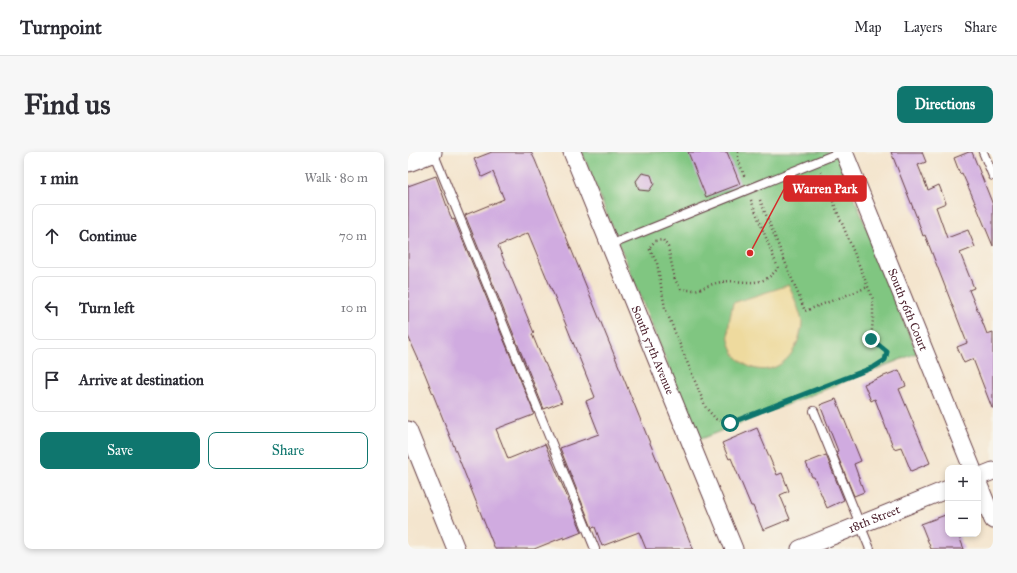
<!DOCTYPE html>
<html lang="en">
<head>
<meta charset="utf-8">
<style>
  :root { --surface:#fff; --page:#f7f7f7; --text:#2b2b33; --muted:#7c7c81; --line:#e1e1e2; --accent:#0f766e }
  body { margin:0; font-family:"IM FELL Great Primer",serif; background:var(--page); color:var(--text) }
  .controls { position:absolute; right:12px; bottom:12px; display:grid; overflow:hidden; border-radius:8px; box-shadow:0 2px 6px #0003 }
  .controls button { width:36px; height:36px; display:grid; place-items:center; padding:0; border:0; border-bottom:1px solid var(--line); background:var(--surface); color:var(--text); font:20px sans-serif }
  .stop { position:absolute; width:12px; height:12px; margin:-9px; border:3px solid #0f766e; border-radius:50%; background:#fff }
  .stop.end { background:#0f766e; border-color:#fff; box-shadow:0 1px 4px #0008 }
  .list { margin:0; padding:0; list-style:none }
  h2 { display:flex; justify-content:space-between; align-items:center; height:52px; margin:0; padding:0 16px; font-size:17px }
  h2 small { font-size:13px; font-weight:400; color:var(--muted) }
  .list li { display:grid; grid-template-columns:26px 1fr auto; gap:12px; align-items:center; box-sizing:border-box; height:64px; margin:0 8px 8px; padding:0 8px; border:1px solid var(--line); border-radius:8px }
  .list b { display:block; font-size:15px; white-space:nowrap }
  .list em { font-size:13px; font-style:normal; color:var(--muted) }
  .actions { display:flex; gap:8px; padding:12px 16px }
  .actions a { flex:1; padding:9px 0; border:1px solid var(--accent); border-radius:8px; text-align:center; font-size:14px; color:var(--accent) }
  .actions .main { background:var(--accent); color:#fff }
  .icon { flex:none; width:22px; height:22px; fill:none; stroke:currentColor; stroke-width:2; stroke-linecap:round; stroke-linejoin:round }
  .map { position:relative; flex:none; width:585px; height:397px; overflow:hidden; border-radius:8px }
  header { display:flex; align-items:center; gap:24px; box-sizing:border-box; height:56px; padding:0 20px; background:var(--surface); border-bottom:1px solid var(--line) }
  header strong { font-size:19px }
  nav { display:flex; gap:22px; margin-inline-start:auto; font-size:14px }
  .intro { display:flex; align-items:center; justify-content:space-between; box-sizing:border-box; height:96px; padding:0 24px }
  h1 { margin:0; font-size:28px }
  .button { padding:10px 18px; border-radius:8px; background:var(--accent); color:#fff; font-size:14px; font-weight:700 }
  main { display:flex; gap:24px; padding:0 24px }
  aside { flex:1; background:var(--surface); border-radius:8px; box-shadow:0 2px 6px #0003 }
  .map>svg:first-child { display:block }
  .green { fill:#80c681; stroke:#657256 }
  .sand { fill:#eeda9e; stroke:#9c7c64 }
  .building { fill:#d0abe0 }
  .lines { fill:none; stroke-linecap:round; stroke-linejoin:round }
  .service-casing { stroke:#643d43; stroke-width:10 }
  .minor-casing { stroke:#643d43; stroke-width:19 }
  .tertiary-casing { stroke:#643d43; stroke-width:23 }
  .path { stroke:#643d43; stroke-width:2.5; stroke-dasharray:1 3; stroke-linecap:butt }
  .service { stroke:#fff; stroke-width:8 }
  .minor { stroke:#fff; stroke-width:17 }
  .tertiary { stroke:#fff; stroke-width:21 }
  .route { stroke:#0f766e; stroke-width:5 }
  .labels { text-anchor:middle; dominant-baseline:central; stroke-width:3; stroke-linejoin:round; paint-order:stroke }
  .street-label { font-size:12px; fill:#4a1f2b; stroke:#f7f3e8 }
  .leader { fill:none; stroke:#d62828; stroke-width:1.5 }
  .callout-dot { fill:#d62828; stroke:#f7f3e8; stroke-width:1.5 }
  .callout { fill:#d62828; stroke:#d62828; stroke-width:1.5 }
  .callout-label { font-size:13px; text-anchor:middle; font-weight:bold; fill:#fff }
</style>
</head>
<body>
<header>
<strong>Turnpoint</strong>
<nav><a>Map</a><a>Layers</a><a>Share</a></nav>
</header>
<div class="intro"><h1>Find us</h1><a class="button">Directions</a></div>
<main>
<aside>
<h2>1 min<small>Walk · 80 m</small></h2>
<ul class="list">
<li><svg class="icon" aria-label="ahead" viewBox="0 0 24 24"><path d="M12 20V5M6 11l6-6 6 6"/></svg><div><b>Continue</b></div><em>70 m</em></li>
<li><svg class="icon" aria-label="left" viewBox="0 0 24 24"><path d="M17 20v-9H6M10 6l-5 5 5 5"/></svg><div><b>Turn left</b></div><em>10 m</em></li>
<li><svg class="icon" aria-label="arrive" viewBox="0 0 24 24"><path d="M6 21V4h12l-3 4 3 4H6"/></svg><div><b>Arrive at destination</b></div></li>
</ul>
<div class="actions"><a class="main">Save</a><a>Share</a></div>
</aside>
<div class="map">
<svg width="585" height="397" viewBox="0 0 585 397">
  <rect width="100%" height="100%" fill="#f7f3e8"/>
  <filter id="ink" filterUnits="userSpaceOnUse"><feTurbulence type="fractalNoise" baseFrequency=".025" numOctaves="2"/><feDisplacementMap in="SourceGraphic" scale="8" xChannelSelector="R" yChannelSelector="G"/><feConvolveMatrix kernelMatrix="1 2 1 2 8 2 1 2 1" color-interpolation-filters="sRGB"/></filter>
  <filter id="wash" filterUnits="userSpaceOnUse"><feTurbulence type="fractalNoise" baseFrequency=".012" numOctaves="4" result="noise"/><feDisplacementMap in="SourceGraphic" scale="16" xChannelSelector="R" yChannelSelector="G"/><feGaussianBlur stdDeviation="0.9" result="paint"/><feColorMatrix in="noise" values="0 0 0 0 0 0 0 0 0 0 0 0 0 0 0 0 0 1.4 0 .05"/><feComposite in="paint" operator="in"/></filter>
  <g filter="url(#wash)">
    <rect width="100%" height="100%" fill="#f4e5ce"/>
    <path class="green" d="M174 0H428L509 201 290 288Z"/>
    <path class="sand" d="M381 133C384 141 394 164 394 171 393 185 386 203 374 211 353 227 324 212 321 187 319 175 323 163 325 151Z"/>
    <g id="blocks">
      <path class="building" d="M84 0H123L127 8 285 397H238L231 380 194 394 187 375 184 376 152 296 191 282 178 249 187 245 148 148 120 81 90 94 126 181 124 182 136 211H137L154 250 136 257 57 63 96 47 85 20 74 25 66 7Z
        M280 0H319L332 32 298 45Z
        M483 0H514L518 10 510 13 520 38 531 33 538 51 528 55 539 86 560 78 567 95 552 101 566 136 561 138 572 164 579 182 585 180V256H584L565 207 556 211 549 195 559 191 517 83 515 84 509 66Z
        M561 0H564L585 53V94L563 41 554 21 552 22 546 6Z
        M234 21 243 23 246 32 241 39 231 38 228 29Z
        M28 24 44 68 46 67 126 261 125 263 88 277 99 304 100 307 137 292 174 380 156 387V385L126 397H87L17 222 0 184V34Z
        M491 218 498 234 491 237 522 311 503 319 493 295 486 297 467 247 463 249 456 232Z
        M428 247 453 309 446 312 456 340 446 344 428 300 430 299 412 253Z
        M349 276 369 323 374 321 381 339 372 343 382 367 355 378 345 354H343L323 306 321 307 314 291Z
        M418 303 436 348 419 356 406 325H404L398 311Z
        M540 362V382H550L556 397H523L513 372Z"/>
    </g>
  </g>
  <g filter="url(#ink)">
    <use href="#blocks" fill-opacity="0" stroke="#643d43" stroke-width="1"/>
    <g class="lines">
      <g class="service-casing">
        <path id="service" d="M25 0 187 397
          M575 0 585 24
          M202 93 433 0
          M406 259 462 397"/>
      </g>
      <g class="minor-casing">
        <g id="minor">
          <path id="s1" d="M164 0 326 397"/>
          <path id="s2" d="M436 0 564 316"/>
          <path d="M0 278 48 397"/>
          <path d="M570 325 585 319"/>
          <path d="M570 331 585 368"/>
          <path id="s3" d="M392 397 540 337"/>
        </g>
      </g>
      <g class="tertiary-casing">
        <path id="tertiary" d="M0 9 23 0"/>
      </g>
      <path class="path" d="M330 0V7L337 26
        M343 48 370 116C353 139 335 126 313 130 296 133 292 141 273 137L267 128 260 95 255 88 247 89 241 96 249 111 257 156 298 256 308 267 322 271 467 215 477 208 479 200 463 187 465 168V147L413 20
        M352 48 397 159 460 135"/>
      <use href="#service" class="service"/>
      <use href="#minor" class="minor"/>
      <use href="#tertiary" class="tertiary"/>
    </g>
  </g>
  <g class="lines" filter="url(#ink)">
    <path class="route" d="M322 271 466 215 477 208 479 200 463 187"/>
  </g>
  <g class="labels">
    <g class="street-label">
      <text stroke="none"><textPath href="#s2" startOffset="170">South 56th Court</textPath></text>
      <text stroke="none"><textPath href="#s1" startOffset="214">South 57th Avenue</textPath></text>
      <text stroke="none"><textPath href="#s3" startOffset="80">18th Street</textPath></text>
    </g>
  </g>
  <path class="leader" d="M342 101L376 37"/>
  <circle class="callout-dot" cx="342" cy="101" r="4"/>
  <rect class="callout" x="376" y="24" width="82" height="25" rx="4"/>
  <g class="callout-label">
    <text x="417" y="41">Warren Park</text>
  </g>
</svg>
<div class="controls">
<button>+</button>
<button>−</button>
</div>
<div class="stop" style="left:322px;top:271px"></div>
<div class="stop end" style="left:463px;top:187px"></div>
</div>
</main>
</body>
</html>
